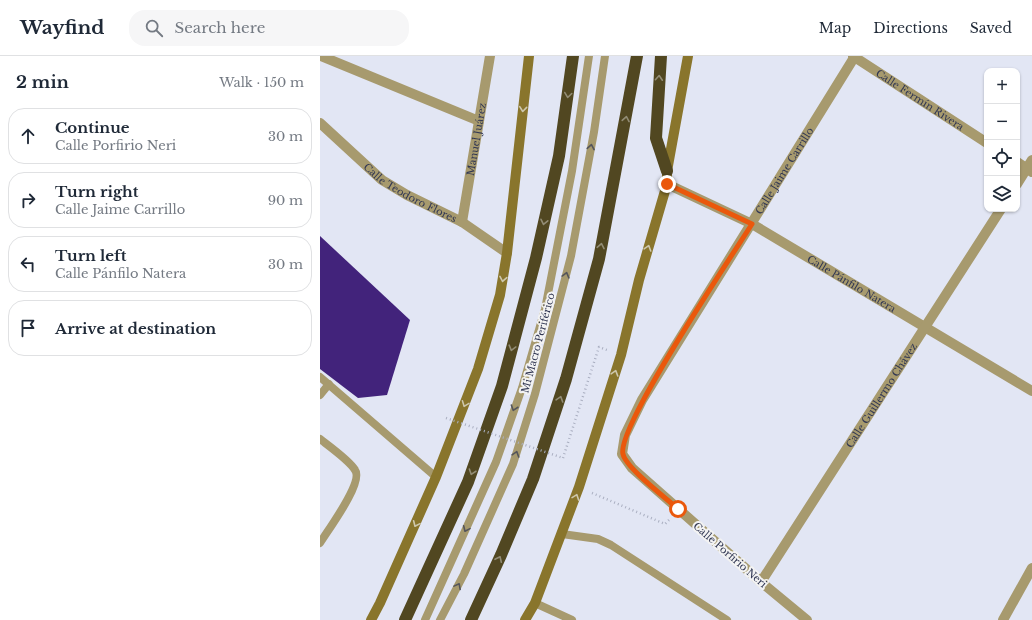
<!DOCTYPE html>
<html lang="en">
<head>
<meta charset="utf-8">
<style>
  :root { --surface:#fff; --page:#f6f6f7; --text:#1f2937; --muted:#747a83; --line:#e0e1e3 }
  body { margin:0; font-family:"Libre Baskerville",serif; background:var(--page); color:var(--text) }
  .controls { position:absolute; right:12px; top:12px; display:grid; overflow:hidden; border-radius:8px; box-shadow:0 1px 3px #0004 }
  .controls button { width:36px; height:36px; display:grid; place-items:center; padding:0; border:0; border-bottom:1px solid var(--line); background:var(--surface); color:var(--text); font:20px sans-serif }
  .stop { position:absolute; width:12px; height:12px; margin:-9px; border:3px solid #ea580c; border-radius:50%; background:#fff }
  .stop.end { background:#ea580c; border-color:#fff; box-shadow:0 1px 4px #0008 }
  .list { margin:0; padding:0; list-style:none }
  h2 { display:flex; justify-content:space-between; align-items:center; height:52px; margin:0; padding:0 16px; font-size:17px }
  h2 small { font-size:13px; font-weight:400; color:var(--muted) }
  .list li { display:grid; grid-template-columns:26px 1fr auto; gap:12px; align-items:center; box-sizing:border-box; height:56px; margin:0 8px 8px; padding:0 8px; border:1px solid var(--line); border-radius:16px }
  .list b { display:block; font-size:15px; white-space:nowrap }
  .list p { margin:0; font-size:13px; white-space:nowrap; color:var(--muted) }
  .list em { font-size:13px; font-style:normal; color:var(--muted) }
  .icon { flex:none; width:22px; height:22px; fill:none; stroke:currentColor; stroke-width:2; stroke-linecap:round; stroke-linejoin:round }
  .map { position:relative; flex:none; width:712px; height:564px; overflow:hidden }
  header { display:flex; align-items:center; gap:24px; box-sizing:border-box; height:56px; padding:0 20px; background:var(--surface); border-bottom:1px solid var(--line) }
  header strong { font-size:19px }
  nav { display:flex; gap:22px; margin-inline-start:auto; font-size:14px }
  .search { width:280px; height:36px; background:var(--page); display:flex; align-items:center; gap:10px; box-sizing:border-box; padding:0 14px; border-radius:16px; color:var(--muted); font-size:15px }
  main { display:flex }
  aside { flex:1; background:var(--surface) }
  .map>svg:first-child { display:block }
  .building { fill:#42237b }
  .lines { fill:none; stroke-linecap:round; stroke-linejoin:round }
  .path { stroke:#aaafc1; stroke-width:2.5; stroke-dasharray:1 3; stroke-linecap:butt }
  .lane { stroke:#a79a6e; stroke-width:8 }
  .street { stroke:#a79a6e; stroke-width:10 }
  .secondary { stroke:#89752c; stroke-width:10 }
  .highway { stroke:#514721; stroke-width:12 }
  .path-bridge { stroke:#aaafc1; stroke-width:2.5; stroke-dasharray:1 3; stroke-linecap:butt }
  .oneway { stroke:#928c75 }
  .oneway2 { stroke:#cec7ad }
  .oneway3 { stroke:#54555b }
  .route { stroke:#ea580c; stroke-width:5 }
  .labels { text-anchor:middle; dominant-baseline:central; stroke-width:4; stroke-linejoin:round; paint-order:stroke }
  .street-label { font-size:10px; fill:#313753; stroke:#f3f3f3 }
</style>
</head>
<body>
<header>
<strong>Wayfind</strong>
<div class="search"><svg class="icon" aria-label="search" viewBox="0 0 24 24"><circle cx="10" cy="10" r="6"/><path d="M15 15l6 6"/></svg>Search here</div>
<nav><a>Map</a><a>Directions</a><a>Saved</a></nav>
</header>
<main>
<aside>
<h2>2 min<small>Walk · 150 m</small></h2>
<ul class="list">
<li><svg class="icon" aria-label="ahead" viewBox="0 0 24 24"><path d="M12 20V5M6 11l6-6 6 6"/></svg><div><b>Continue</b><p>Calle Porfirio Neri</p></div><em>30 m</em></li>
<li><svg class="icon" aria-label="right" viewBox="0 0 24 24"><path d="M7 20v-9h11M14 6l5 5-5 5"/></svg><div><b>Turn right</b><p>Calle Jaime Carrillo</p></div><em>90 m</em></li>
<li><svg class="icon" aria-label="left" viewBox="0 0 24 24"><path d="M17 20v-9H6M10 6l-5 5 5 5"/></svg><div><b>Turn left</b><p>Calle Pánfilo Natera</p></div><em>30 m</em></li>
<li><svg class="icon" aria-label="arrive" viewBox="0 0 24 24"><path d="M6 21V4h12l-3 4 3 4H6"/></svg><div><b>Arrive at destination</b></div></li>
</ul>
</aside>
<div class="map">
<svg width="712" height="564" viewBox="0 0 712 564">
  <rect width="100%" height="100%" fill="#e2e6f4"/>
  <path class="building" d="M0 180 90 264 67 339 38 342 0 313Z"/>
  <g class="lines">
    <path class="path" d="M243 402 279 291 287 294
      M272 437 345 468 349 464"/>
    <path class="lane" d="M0 321 116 421
      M0 339 9 328
      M0 383C9 390 30 405 35 414 44 426 8 474 0 487
      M242 478 278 483 291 489 407 564
      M215 547 252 564
      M105 564 176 406 202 332 225 253 252 115 269 0
      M120 564 144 518 193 408 215 338 251 200 274 76 285 0"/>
    <g class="street">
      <path d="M1 0 159 65"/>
      <path id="s1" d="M533 0 667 87"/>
      <path id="s2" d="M0 67 62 124 87 139 142 166 187 197"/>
      <path d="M697 106 712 116"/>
      <path id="s3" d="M347 128 432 168 712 335"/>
      <path d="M697 128 712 104"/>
      <path id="s4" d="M142 166 170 0"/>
      <path id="s5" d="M441 526 681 153"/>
      <path id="s6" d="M487 564 441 526 312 412 302 398 305 379 322 344 535 0"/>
      <path d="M683 564 712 512"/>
    </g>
    <path class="secondary" d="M51 564 60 547 116 421 158 313 180 239 187 197 209 0
      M205 564 215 547 259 431 301 299 319 224 347 128V115L368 0"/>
    <path class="highway" d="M341 0 336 82 347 115
      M85 564 148 426 182 330 216 202 239 100 253 0
      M151 564 181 499 213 423 246 323 279 203 317 0"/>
    <path class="path-bridge" d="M126 362 243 402"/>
  </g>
  <defs><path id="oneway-chevron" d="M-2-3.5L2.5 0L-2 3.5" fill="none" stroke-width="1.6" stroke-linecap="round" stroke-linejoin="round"/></defs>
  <g class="oneway">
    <use href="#oneway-chevron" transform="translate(339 22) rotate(-86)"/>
    <use href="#oneway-chevron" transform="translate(248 39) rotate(98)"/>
    <use href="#oneway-chevron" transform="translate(306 63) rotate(-80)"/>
    <use href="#oneway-chevron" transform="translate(224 166) rotate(102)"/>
    <use href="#oneway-chevron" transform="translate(281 190) rotate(-79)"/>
    <use href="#oneway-chevron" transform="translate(192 292) rotate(105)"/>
    <use href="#oneway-chevron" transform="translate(240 343) rotate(-72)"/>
    <use href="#oneway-chevron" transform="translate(152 416) rotate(109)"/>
    <use href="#oneway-chevron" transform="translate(179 503) rotate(-65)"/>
  </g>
  <g class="oneway2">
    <use href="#oneway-chevron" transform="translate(203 53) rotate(96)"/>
    <use href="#oneway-chevron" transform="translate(328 192) rotate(-73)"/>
    <use href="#oneway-chevron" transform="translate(183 223) rotate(100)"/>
    <use href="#oneway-chevron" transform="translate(295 317) rotate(-73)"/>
    <use href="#oneway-chevron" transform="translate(145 348) rotate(111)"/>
    <use href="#oneway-chevron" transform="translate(256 441) rotate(-70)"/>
    <use href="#oneway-chevron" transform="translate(96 468) rotate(114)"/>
  </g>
  <g class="oneway3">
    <use href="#oneway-chevron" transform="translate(271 91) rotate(-80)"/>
    <use href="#oneway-chevron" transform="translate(246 219) rotate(-75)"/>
    <use href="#oneway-chevron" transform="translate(194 352) rotate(109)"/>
    <use href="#oneway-chevron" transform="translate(196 398) rotate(-72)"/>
    <use href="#oneway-chevron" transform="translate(146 473) rotate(114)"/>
    <use href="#oneway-chevron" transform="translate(138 530) rotate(-62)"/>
  </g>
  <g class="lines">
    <path class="route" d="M347 128 432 168C411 201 296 372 303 398 306 412 346 442 358 453"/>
  </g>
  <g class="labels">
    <g class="street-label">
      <text stroke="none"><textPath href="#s1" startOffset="80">Calle Fermín Rivera</textPath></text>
      <text stroke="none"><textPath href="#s4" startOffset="84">Manuel Juárez</textPath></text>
      <text stroke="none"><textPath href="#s6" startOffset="577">Calle Jaime Carrillo</textPath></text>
      <text stroke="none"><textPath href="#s2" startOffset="115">Calle Teodoro Flores</textPath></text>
      <text stroke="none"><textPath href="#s3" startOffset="210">Calle Pánfilo Natera</textPath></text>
      <text transform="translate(218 287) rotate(-75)">Mi Macro Periférico</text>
      <text stroke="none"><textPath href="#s5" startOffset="222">Calle Guillermo Chávez</textPath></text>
      <text transform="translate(410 499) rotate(41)">Calle Porfirio Neri</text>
    </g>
  </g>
</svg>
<div class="controls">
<button>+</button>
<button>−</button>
<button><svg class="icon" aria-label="locate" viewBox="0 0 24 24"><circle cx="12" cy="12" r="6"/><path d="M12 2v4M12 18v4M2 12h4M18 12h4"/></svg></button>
<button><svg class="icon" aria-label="layers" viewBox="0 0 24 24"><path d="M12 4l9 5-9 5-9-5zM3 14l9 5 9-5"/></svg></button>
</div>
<div class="stop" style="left:358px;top:453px"></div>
<div class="stop end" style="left:347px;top:128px"></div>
</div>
</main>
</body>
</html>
